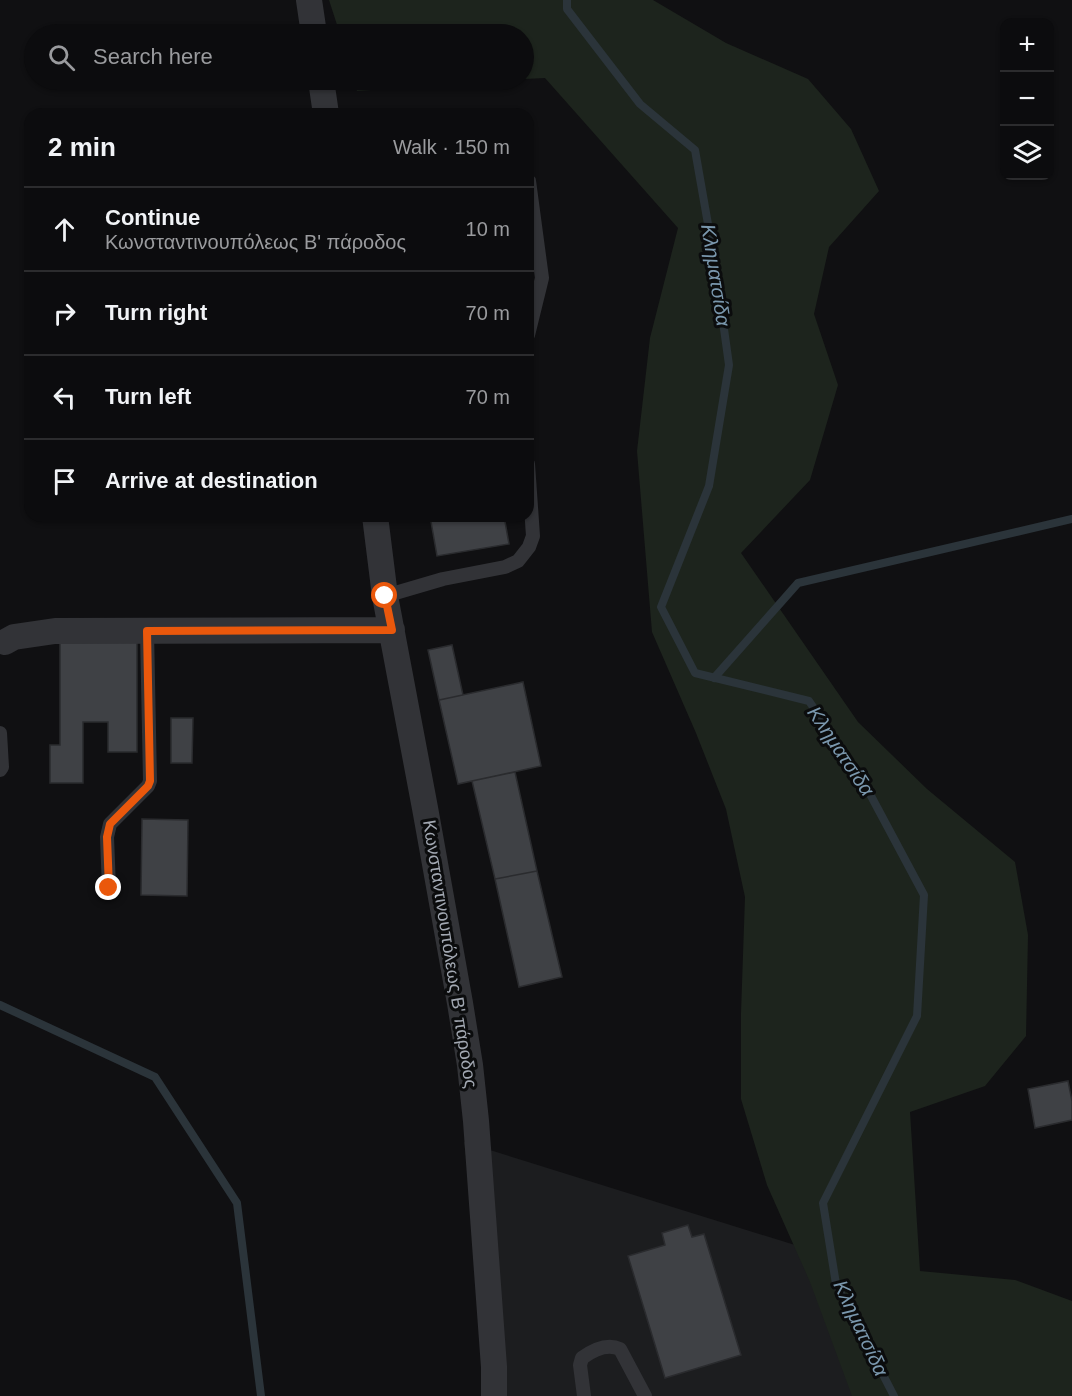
<!DOCTYPE html>
<html lang="en">
<head>
<meta charset="utf-8">
<style>
  :root { --surface:#0c0c0e; --page:#1a1a1c; --text:#f1f3f6; --muted:#9a9b9e; --line:#2c2c2e }
  body { margin:0; font-family:Arial,sans-serif; background:var(--page); color:var(--text) }
  .controls { position:absolute; right:18px; top:18px; display:grid; overflow:hidden; border-radius:12px; box-shadow:0 2px 4px #0004 }
  .controls button { width:54px; height:54px; display:grid; place-items:center; padding:0; border:0; border-bottom:2px solid var(--line); background:var(--surface); color:var(--text); font:30px sans-serif }
  .stop { position:absolute; width:18px; height:18px; margin:-14px; border:4px solid #ea580c; border-radius:50%; background:#fff }
  .stop.end { background:#ea580c; border-color:#fff; box-shadow:0 2px 6px #0008 }
  .list { margin:0; padding:0; list-style:none }
  h2 { display:flex; justify-content:space-between; align-items:center; height:78px; margin:0; padding:0 24px; font-size:26px }
  h2 small { font-size:20px; font-weight:400; color:var(--muted) }
  .list li { display:grid; grid-template-columns:39px 1fr auto; gap:18px; align-items:center; box-sizing:border-box; height:84px; padding:0 24px; border-top:2px solid var(--line) }
  .list b { display:block; font-size:22px; white-space:nowrap }
  .list p { margin:0; font-size:20px; white-space:nowrap; color:var(--muted) }
  .list em { font-size:20px; font-style:normal; color:var(--muted) }
  .icon { flex:none; width:33px; height:33px; fill:none; stroke:currentColor; stroke-width:2; stroke-linecap:round; stroke-linejoin:round }
  .map { position:relative; flex:none; width:1072px; height:1396px; overflow:hidden }
  .search { position:absolute; background:var(--surface); box-shadow:0 2px 4px #0004; left:24px; top:24px; width:510px; height:66px; display:flex; align-items:center; gap:15px; box-sizing:border-box; padding:0 21px; border-radius:33px; color:var(--muted); font-size:22px }
  .panel { position:absolute; background:var(--surface); box-shadow:0 2px 4px #0004; left:24px; top:108px; width:510px; height:414px; border-radius:18px }
  .map>svg:first-child { display:block }
  .built { fill:#1c1d1f }
  .green { fill:#1d241d }
  .lines { fill:none; stroke-linecap:round; stroke-linejoin:round }
  .stream { stroke:#2b343a; stroke-width:8 }
  .building { fill:#3f4145; stroke:#2a2b2e; stroke-width:1.5 }
  .service { stroke:#323337; stroke-width:14 }
  .minor { stroke:#323337; stroke-width:26 }
  .route { stroke:#ea580c; stroke-width:8 }
  .labels { text-anchor:middle; dominant-baseline:central; stroke-width:6; stroke-linejoin:round; paint-order:stroke }
  .street-label { font-size:18px; fill:#a2a8b2; stroke:#0b0c0d }
  .water-label { font-size:20px; font-style:italic; fill:#7a97ad; stroke:#0b0c0d }
</style>
</head>
<body>
<div class="map">
<svg width="1072" height="1396" viewBox="0 0 1072 1396">
  <rect width="100%" height="100%" fill="#101012"/>
  <path class="built" d="M464 1142 917 1283 1072 1396H498Z"/>
  <path class="green" d="M329 0H653L726 43 808 79 851 129 879 191 829 247 814 314 838 385 810 480 741 553 858 722 927 789 1015 862 1028 935 1026 1036 985 1086 910 1112 920 1271 1015 1280 1072 1301V1396H852L810 1282 767 1185 741 1099V1013L745 897 726 809 696 733 652 632 637 451 650 338 678 228 545 78 524 79V34H340Z
    M354 80H515L357 91Z"/>
  <g class="lines">
    <path class="stream" d="M567 0V9L640 104 695 150 715 264 729 365 709 486 661 607 695 673 809 701 863 781 924 895 917 1016 823 1203 836 1284 894 1396
      M714 678 798 583 1072 519
      M0 1005 155 1077 237 1203 261 1396"/>
  </g>
  <path class="building" d="M430 516H504L509 544 437 556Z
    M60 640H137V752H108V722H83V783H50V745H60Z
    M452 645 463 695 439 700 428 650Z
    M523 682 541 766 458 784 439 700Z
    M171 718H193L192 763H171Z
    M515 772 537 871 495 879 472 781Z
    M142 819 188 820 187 896 141 895Z
    M537 871 562 977 519 987 495 879Z
    M1068 1081 1072 1101V1120L1035 1128 1028 1089Z
    M688 1225 692 1237 704 1234 741 1355 665 1378 628 1256 665 1245 662 1233Z"/>
  <g class="lines">
    <path class="service" d="M528 335 542 278 529 181
      M385 596 443 579 505 567 518 561 529 547 533 536 528 464
      M0 733 2 767 0 770
      M109 888 107 837 110 824 148 786 150 781 147 631
      M584 1396 580 1365 582 1358C593 1350 607 1343 620 1349L645 1396"/>
    <path class="minor" d="M309 0 314 34
      M321 80 326 114
      M375 516 385 596 425 808 460 1003 470 1065 476 1121 494 1367V1396
      M5 642 14 637 55 631 392 630"/>
  </g>
  <g class="lines">
    <path class="route" d="M109 888 107 837 110 824 148 786 150 781 147 631 392 630 385 596"/>
  </g>
  <g class="labels">
    <g class="street-label">
      <text transform="translate(450 954) rotate(81)">Κωνσταντινουπόλεως Β' πάροδος</text>
    </g>
    <g class="water-label">
      <text transform="translate(716 275) rotate(81)">Κληματσίδα</text>
      <text transform="translate(841 751) rotate(56)">Κληματσίδα</text>
      <text transform="translate(861 1328) rotate(65)">Κληματσίδα</text>
    </g>
  </g>
</svg>
<div class="controls">
<button>+</button>
<button>−</button>
<button><svg class="icon" aria-label="layers" viewBox="0 0 24 24"><path d="M12 4l9 5-9 5-9-5zM3 14l9 5 9-5"/></svg></button>
</div>
<div class="stop" style="left:385px;top:596px"></div>
<div class="stop end" style="left:109px;top:888px"></div>
<div class="search"><svg class="icon" aria-label="search" viewBox="0 0 24 24"><circle cx="10" cy="10" r="6"/><path d="M15 15l6 6"/></svg>Search here</div>
<section class="panel">
<h2>2 min<small>Walk · 150 m</small></h2>
<ul class="list">
<li><svg class="icon" aria-label="ahead" viewBox="0 0 24 24"><path d="M12 20V5M6 11l6-6 6 6"/></svg><div><b>Continue</b><p>Κωνσταντινουπόλεως Β' πάροδος</p></div><em>10 m</em></li>
<li><svg class="icon" aria-label="right" viewBox="0 0 24 24"><path d="M7 20v-9h11M14 6l5 5-5 5"/></svg><div><b>Turn right</b></div><em>70 m</em></li>
<li><svg class="icon" aria-label="left" viewBox="0 0 24 24"><path d="M17 20v-9H6M10 6l-5 5 5 5"/></svg><div><b>Turn left</b></div><em>70 m</em></li>
<li><svg class="icon" aria-label="arrive" viewBox="0 0 24 24"><path d="M6 21V4h12l-3 4 3 4H6"/></svg><div><b>Arrive at destination</b></div></li>
</ul>
</section>
</div>
</body>
</html>
